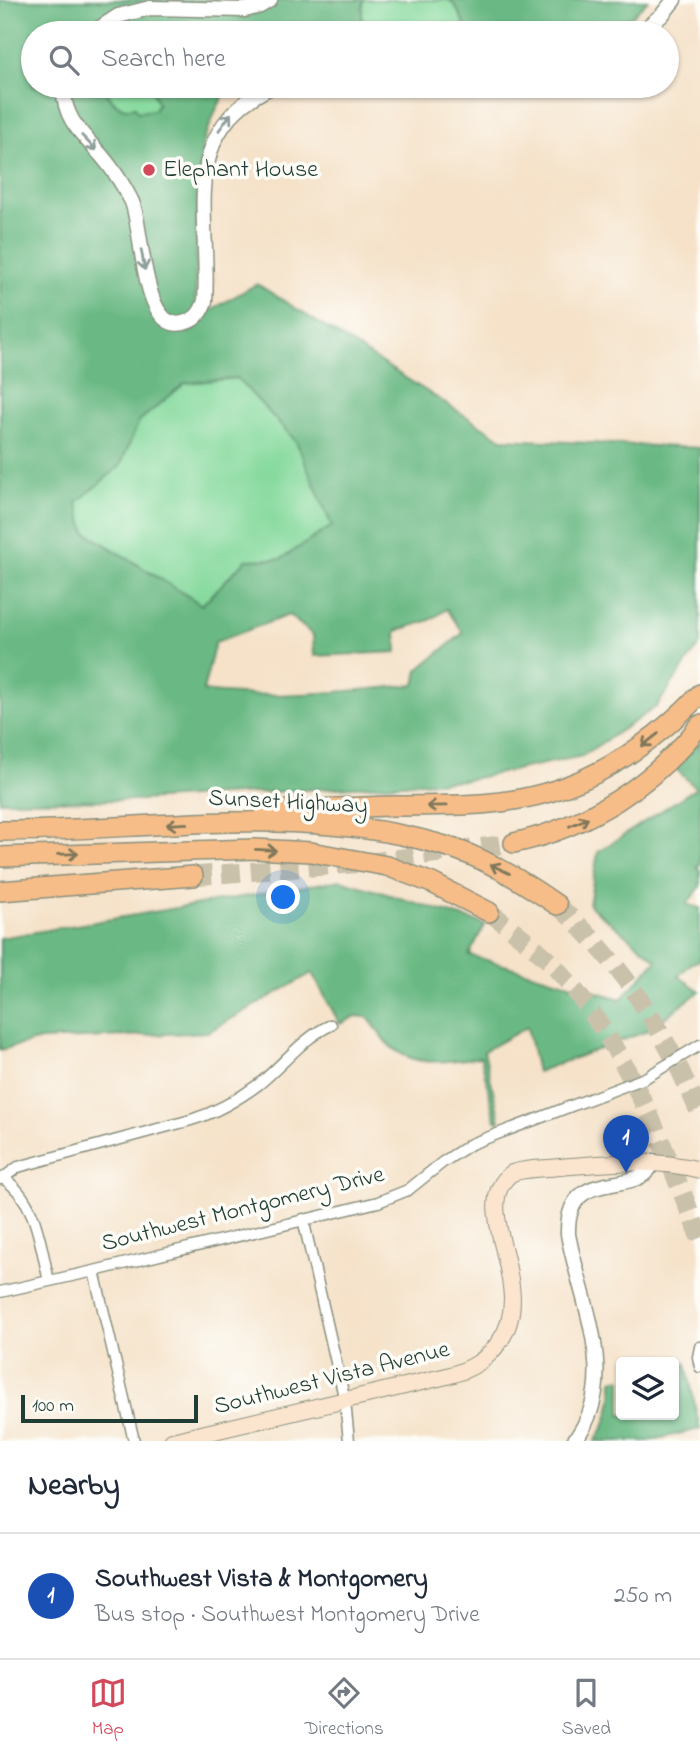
<!DOCTYPE html>
<html lang="en">
<head>
<meta charset="utf-8">
<style>
  :root { --surface:#fff; --page:#f2f2f3; --text:#1f2937; --muted:#747a83; --line:#e0e1e3; --accent:#d1495b }
  body { margin:0; font-family:"Indie Flower",sans-serif; background:var(--page); color:var(--text) }
  .controls { position:absolute; right:21px; bottom:21px; display:grid; overflow:hidden; border-radius:7px; box-shadow:0 2px 5px #0004 }
  .controls button { width:63px; height:63px; display:grid; place-items:center; padding:0; border:0; border-bottom:2px solid var(--line); background:var(--surface); color:var(--text); font:35px sans-serif }
  .scale { position:absolute; left:21px; bottom:18px; width:177px; box-sizing:border-box; padding-left:7px; border:4px solid #1f3d34; border-top:0; font-size:19px; line-height:24px; white-space:nowrap; color:#1f3d34; -webkit-text-stroke:5px #fdfcf7; paint-order:stroke }
  .you { position:absolute; left:284px; top:898px; width:24px; height:24px; margin:-18px; border:5px solid #fff; border-radius:50%; background:#1a73e8; box-shadow:0 0 0 10px #1a73e833 }
  .badge { display:grid; place-items:center; width:46px; height:46px; border-radius:50%; background:var(--accent); color:#fff; font-size:23px; font-weight:700 }
  .pin { position:absolute; translate:-50% -58px; filter:drop-shadow(0 2px 4px #0008) }
  .pin::after { content:''; position:absolute; top:37px; width:24px; height:21px; background:inherit; clip-path:polygon(0 0,100% 0,50% 100%) }
  .list { margin:0; padding:0; list-style:none }
  h2 { display:flex; justify-content:space-between; align-items:center; height:91px; margin:0; padding:0 28px; font-size:30px }
  h2 small { font-size:23px; font-weight:400; color:var(--muted) }
  .list li { display:grid; grid-template-columns:46px 1fr auto; gap:21px; align-items:center; box-sizing:border-box; height:126px; padding:0 28px; border-top:2px solid var(--line) }
  .list b { display:block; font-size:26px; white-space:nowrap }
  .list p { margin:0; font-size:23px; white-space:nowrap; color:var(--muted) }
  .list em { font-size:23px; font-style:normal; color:var(--muted) }
  .icon { flex:none; width:38px; height:38px; fill:none; stroke:currentColor; stroke-width:2; stroke-linecap:round; stroke-linejoin:round }
  .map { position:relative; flex:none; width:700px; height:1441px; overflow:hidden }
  .search { position:absolute; background:var(--surface); box-shadow:0 2px 5px #0004; left:21px; right:21px; top:21px; height:77px; display:flex; align-items:center; gap:18px; box-sizing:border-box; padding:0 24px; border-radius:38px; color:var(--muted); font-size:26px }
  .sheet { height:217px; background:var(--surface) }
  nav { display:flex; justify-content:space-around; align-items:center; box-sizing:border-box; height:98px; border-top:2px solid var(--line); background:var(--surface); font-size:19px; color:var(--muted) }
  nav a { display:grid; justify-items:center; gap:4px }
  nav .on { color:var(--accent) }
  .map>svg:first-child { display:block }
  .green { fill:#84d99c; stroke:#528b68; stroke-width:2 }
  .forest { fill:#6bb984; stroke:#457b5c; stroke-width:2; fill-rule:evenodd }
  .lines { fill:none; stroke-linecap:round; stroke-linejoin:round }
  .motorway-tunnel { stroke:#cac1ab; stroke-width:19; stroke-dasharray:19 10; stroke-linecap:butt }
  .minor-casing { stroke:#8a907e; stroke-width:13 }
  .tertiary-casing { stroke:#8a907e; stroke-width:17 }
  .secondary-casing { stroke:#8a907e; stroke-width:18 }
  .motorway-casing { stroke:#8a907e; stroke-width:22 }
  .minor { stroke:#fff; stroke-width:10 }
  .tertiary { stroke:#fff; stroke-width:14 }
  .secondary { stroke:#fce5cf; stroke-width:16 }
  .motorway { stroke:#f7bd88; stroke-width:19 }
  .oneway { stroke:#8f9e9a }
  .oneway2 { stroke:#80775a }
  .poi-dot { fill:#d1495b; stroke:#fdfcf7; stroke-width:2.5 }
  .labels { text-anchor:middle; dominant-baseline:central; stroke-width:7; stroke-linejoin:round; paint-order:stroke }
  .poi-label { font-size:24px; fill:#1f3d34; stroke:#fdfcf7; text-anchor:start }
  .street-label { font-size:24px; fill:#1f3d34; stroke:#fdfcf7 }
</style>
</head>
<body>
<div class="map">
<svg width="700" height="1441" viewBox="0 0 700 1441">
  <rect width="100%" height="100%" fill="#fdfcf7"/>
  <filter id="ink" filterUnits="userSpaceOnUse"><feTurbulence type="fractalNoise" baseFrequency=".0143" numOctaves="2"/><feDisplacementMap in="SourceGraphic" scale="14" xChannelSelector="R" yChannelSelector="G"/><feConvolveMatrix kernelMatrix="1 2 1 2 8 2 1 2 1" color-interpolation-filters="sRGB"/></filter>
  <filter id="wash" filterUnits="userSpaceOnUse"><feTurbulence type="fractalNoise" baseFrequency=".00686" numOctaves="4" result="noise"/><feDisplacementMap in="SourceGraphic" scale="28" xChannelSelector="R" yChannelSelector="G"/><feGaussianBlur stdDeviation="1.57" result="paint"/><feColorMatrix in="noise" values="0 0 0 0 0 0 0 0 0 0 0 0 0 0 0 0 0 1.4 0 .05"/><feComposite in="paint" operator="in"/></filter>
  <g filter="url(#wash)">
    <rect width="100%" height="100%" fill="#f5e2c9"/>
    <path class="green" d="M363 0H449L455 5 469 33H417L396 28H361Z
      M103 86H150L158 103 154 110C133 117 111 105 103 86Z
      M237 378 296 441 332 526 281 559 246 560 202 605 86 532 76 502 120 466 139 421 185 383Z"/>
    <path class="forest" d="M0 0H363L361 28 348 33H33V86H103C109 99 119 112 135 107L138 112 154 110 158 104 150 86H239L225 93 216 110 204 140 198 182 195 319 257 284 502 439 700 448V644L656 707 582 756 466 780 142 800 0 801ZM237 378 296 441 332 526 281 559 246 560 202 605 85 532 77 502 120 466 139 421 185 383ZM447 609 463 633 418 670 415 685C345 691 274 700 203 691L215 642 289 615 313 635 314 656 397 652 396 631 430 620Z
      M449 0H648L631 17 602 33H469L455 5Z
      M700 741V864L697 867 700 870V887L687 904 700 908V960L692 963 678 976 700 991 647 1031 537 1072 527 1027 484 1051 500 1121 495 1120 481 1057C447 1061 414 1070 387 1043 379 1035 375 1024 367 1017L356 1016 340 1024 312 973 208 1032 41 1040 0 1050V938L341 880 485 924 469 955 621 999 657 960 589 905 598 852 696 788 675 768Z
      M686 1363 700 1429 648 1441H595C609 1422 613 1403 613 1380L621 1378V1415H674V1366Z"/>
  </g>
  <g filter="url(#ink)">
    <g class="lines">
      <path class="motorway-tunnel" d="M193 876 364 863 514 843
        M557 905C625 965 665 1032 700 1114
        M489 912C511 928 532 944 551 963 625 1041 661 1140 700 1238"/>
      <g class="minor-casing">
        <path id="minor" d="M3 1178 18 1167 191 1120C214 1113 239 1099 259 1084 283 1065 302 1038 331 1025
          M0 1179 3 1178C37 1200 40 1244 49 1281
          M303 1219 345 1401 349 1441
          M94 1271 134 1441
          M0 1292 94 1271 378 1202 408 1190 443 1162 471 1144 645 1078 700 1045
          M700 1347 698 1357 700 1367"/>
      </g>
      <g class="tertiary-casing">
        <path id="tertiary" d="M92 33 118 16 150 8 245 10 260 6 270 0
          M640 33 662 15 674 0
          M64 86C62 117 82 134 101 155 112 168 123 184 131 200 144 224 140 343 189 321 198 318 202 310 205 301 211 216 176 131 273 86
          M574 1441C622 1380 580 1301 568 1234 566 1161 641 1201 653 1161"/>
      </g>
      <g class="secondary-casing">
        <path id="secondary" d="M172 1441 447 1376C470 1370 486 1361 500 1341 539 1285 466 1206 512 1173 527 1168 544 1169 560 1167 607 1163 654 1158 700 1170"/>
      </g>
      <g class="motorway-casing">
        <path id="motorway" d="M265 813 270 811C311 809 352 807 393 806 435 805 478 807 520 799 592 786 650 746 700 694
          M0 831C151 831 308 801 455 849 492 862 525 883 557 905
          M514 843C588 827 654 784 700 725
          M0 857 255 849 311 852 387 866 432 883 489 912
          M0 891 193 876"/>
      </g>
      <use href="#minor" class="minor"/>
      <use href="#tertiary" class="tertiary"/>
      <use href="#secondary" class="secondary"/>
      <use href="#motorway" class="motorway"/>
    </g>
    <defs><path id="oneway-shaft" d="M-6 0H5M1.5-3L5.5 0L1.5 3" fill="none" stroke-width="1.6" stroke-linecap="round" stroke-linejoin="round" transform="scale(1.75)"/></defs>
    <g class="oneway">
      <use href="#oneway-shaft" transform="translate(225 122) rotate(-54)"/>
      <use href="#oneway-shaft" transform="translate(89 143) rotate(46)"/>
      <use href="#oneway-shaft" transform="translate(143 260) rotate(80)"/>
    </g>
    <g class="oneway2">
      <use href="#oneway-shaft" transform="translate(650 740) rotate(142)"/>
      <use href="#oneway-shaft" transform="translate(437 806) rotate(179)"/>
      <use href="#oneway-shaft" transform="translate(579 822) rotate(-24)"/>
      <use href="#oneway-shaft" transform="translate(177 824) rotate(177)"/>
      <use href="#oneway-shaft" transform="translate(266 850) rotate(3)"/>
      <use href="#oneway-shaft" transform="translate(68 854) rotate(-2)"/>
      <use href="#oneway-shaft" transform="translate(500 869) rotate(-154)"/>
    </g>
  </g>
  <circle class="poi-dot" cx="149" cy="170" r="7"/>
  <g class="labels">
    <g class="poi-label">
      <text x="163" y="170">Elephant House</text>
    </g>
    <g class="street-label">
      <text transform="translate(288 803) rotate(3)">Sunset Highway</text>
      <text transform="translate(243 1210) rotate(-14)">Southwest Montgomery Drive</text>
      <text transform="translate(332 1379) rotate(-14)">Southwest Vista Avenue</text>
    </g>
  </g>
</svg>
<div class="controls">
<button><svg class="icon" aria-label="layers" viewBox="0 0 24 24"><path d="M12 4l9 5-9 5-9-5zM3 14l9 5 9-5"/></svg></button>
</div>
<div class="scale">100 m</div>
<div class="you"></div>
<div class="pin badge" style="left:626px;top:1173px;background:#1a4fb4">1</div>
<div class="search"><svg class="icon" aria-label="search" viewBox="0 0 24 24"><circle cx="10" cy="10" r="6"/><path d="M15 15l6 6"/></svg>Search here</div>
</div>
<section class="sheet">
<h2>Nearby<small></small></h2>
<ul class="list">
<li><span class="badge" style="background:#1a4fb4">1</span><div><b>Southwest Vista &amp; Montgomery</b><p>Bus stop · Southwest Montgomery Drive</p></div><em>250 m</em></li>
</ul>
</section>
<nav>
<a class="on"><svg class="icon" aria-label="map" viewBox="0 0 24 24"><path d="M3 6l6-2 6 2 6-2v14l-6 2-6-2-6 2zM9 4v14M15 6v14"/></svg>Map</a>
<a><svg class="icon" aria-label="directions" viewBox="0 0 24 24"><path d="M12 3l9 9-9 9-9-9zM9 14v-3h6M13 9l2 2-2 2"/></svg>Directions</a>
<a><svg class="icon" aria-label="saved" viewBox="0 0 24 24"><path d="M7 4h10v16l-5-4-5 4z"/></svg>Saved</a>
</nav>
</body>
</html>
